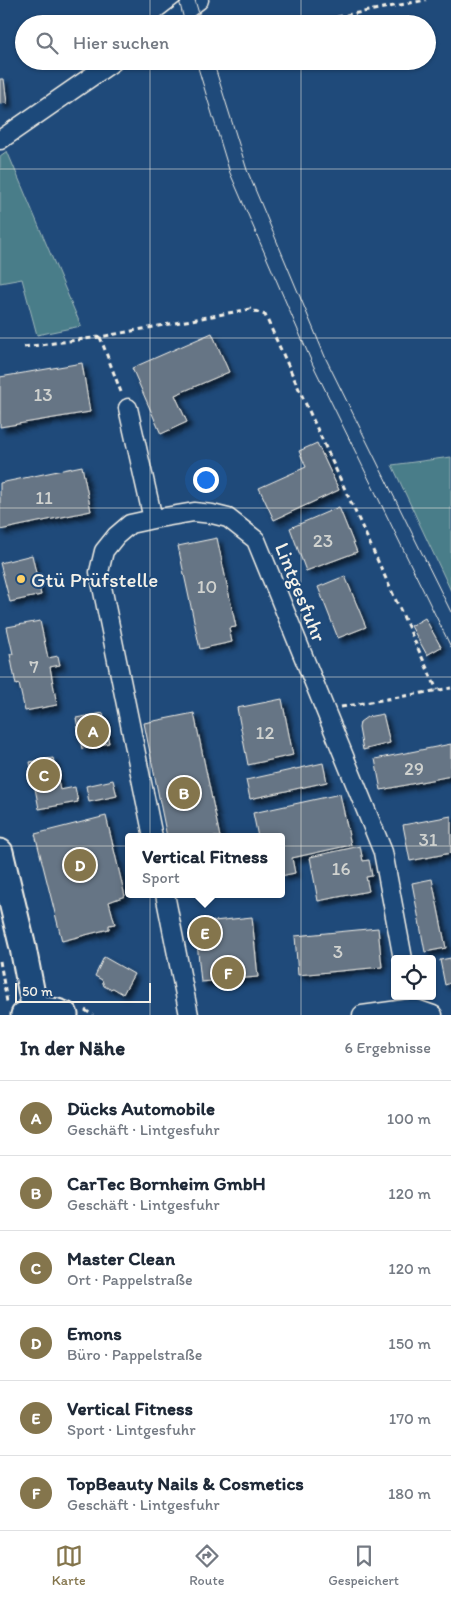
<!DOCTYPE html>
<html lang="de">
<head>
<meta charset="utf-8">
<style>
  :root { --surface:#fff; --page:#f2f2f3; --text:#1f2937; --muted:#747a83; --line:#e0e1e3; --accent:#84754c }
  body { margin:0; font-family:Itim,sans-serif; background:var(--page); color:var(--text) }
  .controls { position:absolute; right:15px; bottom:15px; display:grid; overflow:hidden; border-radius:5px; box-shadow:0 1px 4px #0004 }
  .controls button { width:45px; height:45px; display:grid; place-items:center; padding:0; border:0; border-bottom:1px solid var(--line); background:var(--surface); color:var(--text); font:25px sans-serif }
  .scale { position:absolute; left:15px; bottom:12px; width:136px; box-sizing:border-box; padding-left:5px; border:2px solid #f4f1e8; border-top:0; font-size:14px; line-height:18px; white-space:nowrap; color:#f4f1e8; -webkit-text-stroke:4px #1f4a7a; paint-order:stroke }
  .you { position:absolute; left:205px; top:479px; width:18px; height:18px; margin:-12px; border:4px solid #fff; border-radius:50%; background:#1a73e8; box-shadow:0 0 0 8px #1a73e833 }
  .badge { display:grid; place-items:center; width:32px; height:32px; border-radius:50%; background:var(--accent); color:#fff; font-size:16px; font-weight:700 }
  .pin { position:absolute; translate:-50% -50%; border:2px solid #fff; box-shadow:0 1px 5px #0006 }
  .popup { position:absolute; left:125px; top:833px; width:160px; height:65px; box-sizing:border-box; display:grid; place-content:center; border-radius:5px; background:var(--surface); filter:drop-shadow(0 1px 4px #0005); font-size:16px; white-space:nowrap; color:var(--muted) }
  .popup b { font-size:19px; color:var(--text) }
  .popup::after { content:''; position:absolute; left:50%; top:100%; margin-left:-10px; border:10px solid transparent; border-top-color:var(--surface) }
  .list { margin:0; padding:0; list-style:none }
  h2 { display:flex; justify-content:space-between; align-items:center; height:65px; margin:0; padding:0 20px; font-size:21px }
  h2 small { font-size:16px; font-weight:400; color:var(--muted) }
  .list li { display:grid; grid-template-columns:32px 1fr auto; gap:15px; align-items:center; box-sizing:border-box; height:75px; padding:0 20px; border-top:1px solid var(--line) }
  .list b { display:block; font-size:19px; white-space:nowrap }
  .list p { margin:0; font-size:16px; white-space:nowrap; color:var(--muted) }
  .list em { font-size:16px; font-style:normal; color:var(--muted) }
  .icon { flex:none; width:28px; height:28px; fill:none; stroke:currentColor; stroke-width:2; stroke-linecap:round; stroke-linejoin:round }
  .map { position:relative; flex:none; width:451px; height:1015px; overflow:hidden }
  .search { position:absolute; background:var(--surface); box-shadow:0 1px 4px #0004; left:15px; right:15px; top:15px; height:55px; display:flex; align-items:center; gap:12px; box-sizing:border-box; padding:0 18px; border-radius:28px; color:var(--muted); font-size:19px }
  .sheet { height:515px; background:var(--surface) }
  nav { display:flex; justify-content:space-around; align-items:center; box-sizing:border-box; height:70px; border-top:1px solid var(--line); background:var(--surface); font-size:14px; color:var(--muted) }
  nav a { display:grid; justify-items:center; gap:2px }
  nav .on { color:var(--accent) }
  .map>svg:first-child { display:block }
  .green { fill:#497d89; stroke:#9eb7b8 }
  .building { fill:#667485; stroke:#f4f1e8; filter:url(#shadow) }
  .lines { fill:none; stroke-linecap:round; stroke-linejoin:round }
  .street-casing { stroke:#f4f1e8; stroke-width:21 }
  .secondary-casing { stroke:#f4f1e8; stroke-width:29 }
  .path { stroke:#f4f1e8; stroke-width:3; stroke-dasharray:5 4; stroke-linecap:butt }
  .street { stroke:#1f4a7a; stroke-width:18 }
  .secondary { stroke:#1f4a7a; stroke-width:25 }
  .tram { stroke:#f4f1e8; stroke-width:1 }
  .grid { fill:none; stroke:#f4f1e8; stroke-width:1; stroke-opacity:0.55 }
  .poi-dot { fill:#ffd166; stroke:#1f4a7a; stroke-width:2 }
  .labels { text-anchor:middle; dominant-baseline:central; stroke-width:4; stroke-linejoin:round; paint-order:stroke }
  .number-label { font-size:19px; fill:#d0d2cf }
  .poi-label { font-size:21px; fill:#f4f1e8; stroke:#1f4a7a; text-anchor:start }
  .street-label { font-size:21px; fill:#f4f1e8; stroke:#1f4a7a }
</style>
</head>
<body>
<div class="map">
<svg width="451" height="1015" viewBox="0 0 451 1015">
  <defs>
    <filter id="shadow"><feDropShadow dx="4.5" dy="4.5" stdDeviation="2.5" flood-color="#0009"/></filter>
  </defs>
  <rect width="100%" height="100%" fill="#1f4a7a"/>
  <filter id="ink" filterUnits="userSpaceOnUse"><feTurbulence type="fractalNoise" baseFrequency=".02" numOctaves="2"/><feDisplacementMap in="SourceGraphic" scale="10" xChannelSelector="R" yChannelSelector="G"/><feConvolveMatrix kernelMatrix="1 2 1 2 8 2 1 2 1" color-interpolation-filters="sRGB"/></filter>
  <g filter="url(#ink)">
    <path class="green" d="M7 151 81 326 37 335 22 279 0 283V156Z
      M451 457V591L392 465Z"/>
    <path class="building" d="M0 79H4L7 103 0 104Z
      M212 333 229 372 175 395 187 422 161 434 132 368Z
      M82 363 90 412 0 427V377Z
      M317 443 339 490 274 520 259 488 306 467 299 451Z
      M82 466 91 511 0 530V483Z
      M339 507 357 552 306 571 290 528Z
      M217 538 236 627 229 628 232 642 200 649 178 546Z
      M32 555 41 595 10 602 0 563Z
      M345 576 366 627 338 638 318 587Z
      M425 618 441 647 427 655 411 626Z
      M40 621 48 658 58 656 60 665 50 667 57 705 25 711 19 684 16 685 10 654H13L7 627Z
      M282 699 293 755 248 765 237 708Z
      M103 713 109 743 82 749 76 718Z
      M194 713 220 837H167L144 723Z
      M383 714 390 743 363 750 359 728 360 722 367 717Z
      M451 744V776L381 790 375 759Z
      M53 758 60 790 75 787 78 802 39 809 30 762Z
      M323 763 327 782 250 799 246 780Z
      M113 780 117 796 89 802 86 786Z
      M340 794 351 845 292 858 295 873 281 876V837H258L253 813Z
      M106 816 125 896 109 902 115 924 109 925V929L62 941 35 834Z
      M451 816V853L410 861 403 825Z
      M360 846 363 861 369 860 372 876 366 877 369 891 318 901 310 857Z
      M432 879 446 948 425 952 412 883Z
      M252 917 258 977 201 982 195 923Z
      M378 928 382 967 298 975 295 936Z
      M104 957 134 974 123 994 113 988 110 989 104 986 102 980 95 976Z
      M451 958V983L445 985 440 960Z"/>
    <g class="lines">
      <g class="street-casing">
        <path id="street" d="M168 24 199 0
          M0 140 114 61
          M128 408 153 519
          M153 837 99 572 104 551 116 536 130 524 153 519 194 512 212 514 228 518 256 540 383 852 403 959
          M165 894 189 1015
          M362 1015 413 1008 433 1015"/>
      </g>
      <g class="secondary-casing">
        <path id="secondary" d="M0 852 23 948 35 1010
          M24 1015C38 1009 51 1008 65 1015"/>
      </g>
      <path class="path" d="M311 24 326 19 426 0
        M100 337 121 392
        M24 347 100 337 250 309 265 315 437 690
        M341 707 451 688
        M0 961 7 1002
        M85 1010 93 1015"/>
      <use href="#street" class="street"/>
      <use href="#secondary" class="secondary"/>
      <path class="tram" d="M179 0 185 24
        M195 0 202 24
        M196 61 230 173 313 365 451 647
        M213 61 247 170 326 359 451 612"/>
    </g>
  </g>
  <path class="grid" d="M150 0V24M301 0V24M150 61V1015M301 61V1015M0 169H451M0 338H451M0 508H451M0 677H451M0 846H451"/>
  <circle class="poi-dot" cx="21" cy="579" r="5"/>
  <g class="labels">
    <g class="number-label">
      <text x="43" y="394">13</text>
      <text x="44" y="497">11</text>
      <text x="323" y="540">23</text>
      <text x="207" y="586">10</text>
      <text x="34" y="666">7</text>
      <text x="265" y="732">12</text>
      <text x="414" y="768">29</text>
      <text x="428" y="839">31</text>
      <text x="341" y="868">16</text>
      <text x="338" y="951">3</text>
    </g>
    <g class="poi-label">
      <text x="31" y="579">Gtü Prüfstelle</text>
    </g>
    <g class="street-label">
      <text transform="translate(301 592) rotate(68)">Lintgesfuhr</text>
    </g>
  </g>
</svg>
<div class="controls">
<button><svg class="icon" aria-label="locate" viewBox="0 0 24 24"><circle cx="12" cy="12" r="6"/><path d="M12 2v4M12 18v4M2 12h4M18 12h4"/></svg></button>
</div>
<div class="scale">50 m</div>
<div class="you"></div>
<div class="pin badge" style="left:93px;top:731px">A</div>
<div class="pin badge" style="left:184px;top:793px">B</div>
<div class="pin badge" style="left:44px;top:775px">C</div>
<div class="pin badge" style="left:80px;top:865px">D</div>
<div class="pin badge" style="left:205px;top:933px">E</div>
<div class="popup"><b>Vertical Fitness</b>Sport</div>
<div class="pin badge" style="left:228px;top:973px">F</div>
<div class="search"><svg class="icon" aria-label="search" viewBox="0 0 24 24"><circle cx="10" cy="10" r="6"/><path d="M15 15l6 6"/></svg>Hier suchen</div>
</div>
<section class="sheet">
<h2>In der Nähe<small>6 Ergebnisse</small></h2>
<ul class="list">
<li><span class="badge">A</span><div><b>Dücks Automobile</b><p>Geschäft · Lintgesfuhr</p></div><em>100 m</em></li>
<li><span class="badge">B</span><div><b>CarTec Bornheim GmbH</b><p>Geschäft · Lintgesfuhr</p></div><em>120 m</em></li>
<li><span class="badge">C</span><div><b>Master Clean</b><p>Ort · Pappelstraße</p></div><em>120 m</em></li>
<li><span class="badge">D</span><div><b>Emons</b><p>Büro · Pappelstraße</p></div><em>150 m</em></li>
<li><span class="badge">E</span><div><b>Vertical Fitness</b><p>Sport · Lintgesfuhr</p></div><em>170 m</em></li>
<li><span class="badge">F</span><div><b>TopBeauty Nails &amp; Cosmetics</b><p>Geschäft · Lintgesfuhr</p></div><em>180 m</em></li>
</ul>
</section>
<nav>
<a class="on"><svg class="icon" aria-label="map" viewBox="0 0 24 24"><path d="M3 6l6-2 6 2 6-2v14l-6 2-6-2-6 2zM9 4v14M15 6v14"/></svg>Karte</a>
<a><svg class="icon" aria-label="directions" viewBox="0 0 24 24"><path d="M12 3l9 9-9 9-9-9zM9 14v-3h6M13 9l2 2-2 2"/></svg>Route</a>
<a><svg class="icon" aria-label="saved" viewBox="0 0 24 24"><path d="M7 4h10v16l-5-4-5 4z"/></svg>Gespeichert</a>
</nav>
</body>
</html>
